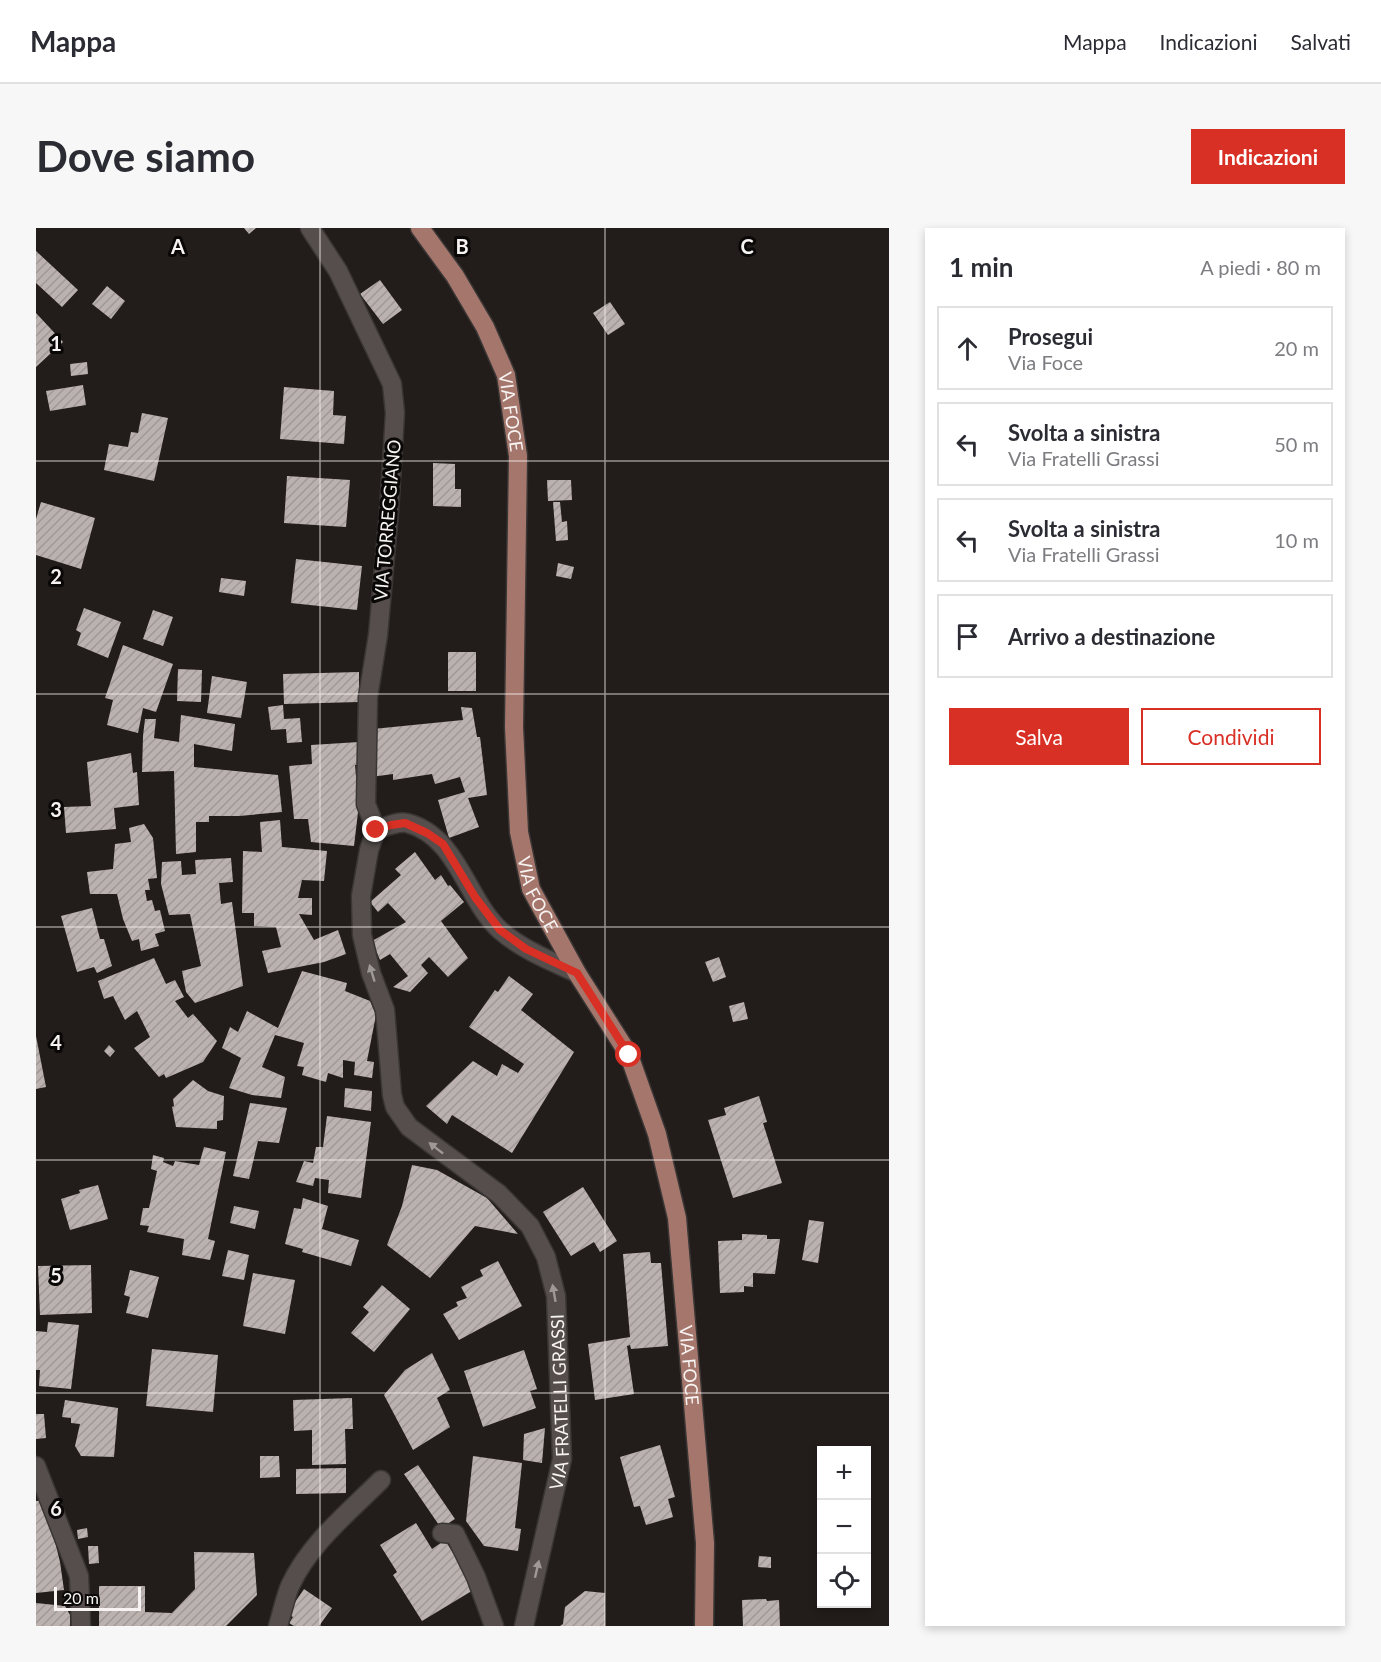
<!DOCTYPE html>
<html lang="it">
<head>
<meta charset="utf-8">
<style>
  :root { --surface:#fff; --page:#f7f7f7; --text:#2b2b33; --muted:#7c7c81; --line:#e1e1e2; --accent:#d93025 }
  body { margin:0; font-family:Lato,sans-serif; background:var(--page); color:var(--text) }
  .controls { position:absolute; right:18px; bottom:18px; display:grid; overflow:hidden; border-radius:0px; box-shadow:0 3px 9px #0003 }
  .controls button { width:54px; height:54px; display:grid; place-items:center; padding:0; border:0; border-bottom:2px solid var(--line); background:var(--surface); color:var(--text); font:30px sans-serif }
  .scale { position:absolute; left:18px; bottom:15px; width:87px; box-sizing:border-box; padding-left:6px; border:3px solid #f7f3f2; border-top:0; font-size:16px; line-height:21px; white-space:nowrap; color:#f7f3f2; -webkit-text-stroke:4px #0a0707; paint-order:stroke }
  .stop { position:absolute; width:18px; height:18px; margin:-14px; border:4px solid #d93025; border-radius:50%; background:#fff }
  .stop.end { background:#d93025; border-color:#fff; box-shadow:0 2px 6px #0008 }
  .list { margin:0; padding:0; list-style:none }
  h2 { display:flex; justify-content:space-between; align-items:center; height:78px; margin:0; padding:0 24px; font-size:26px }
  h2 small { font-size:20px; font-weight:400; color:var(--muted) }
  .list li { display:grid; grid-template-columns:39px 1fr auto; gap:18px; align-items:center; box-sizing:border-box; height:84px; margin:0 12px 12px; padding:0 12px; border:2px solid var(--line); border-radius:0px }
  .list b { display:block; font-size:22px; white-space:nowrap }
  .list p { margin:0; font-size:20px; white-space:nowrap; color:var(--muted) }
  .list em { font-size:20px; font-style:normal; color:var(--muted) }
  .actions { display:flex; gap:12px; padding:18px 24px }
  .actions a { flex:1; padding:14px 0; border:2px solid var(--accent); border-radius:0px; text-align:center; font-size:21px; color:var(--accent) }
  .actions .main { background:var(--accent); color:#fff }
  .icon { flex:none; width:33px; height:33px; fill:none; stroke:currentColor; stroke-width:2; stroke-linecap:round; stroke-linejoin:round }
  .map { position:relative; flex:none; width:853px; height:1398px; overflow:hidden; border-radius:0px }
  header { display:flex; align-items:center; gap:36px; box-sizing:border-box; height:84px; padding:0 30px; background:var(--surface); border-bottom:2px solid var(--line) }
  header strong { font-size:28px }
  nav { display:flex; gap:33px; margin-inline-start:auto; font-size:21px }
  .intro { display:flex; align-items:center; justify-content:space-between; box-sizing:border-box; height:144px; padding:0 36px }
  h1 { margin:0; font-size:42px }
  .button { padding:15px 27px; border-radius:0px; background:var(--accent); color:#fff; font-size:21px; font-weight:700 }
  main { display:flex; gap:36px; padding:0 36px }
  aside { flex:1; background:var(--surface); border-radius:0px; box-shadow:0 3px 9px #0003 }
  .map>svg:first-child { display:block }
  .building { fill:url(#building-hatch) }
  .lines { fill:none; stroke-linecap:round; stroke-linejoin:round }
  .minor-casing { stroke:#3a3635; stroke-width:21 }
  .major-casing { stroke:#3a3635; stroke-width:21 }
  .minor { stroke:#554e4c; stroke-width:18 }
  .major { stroke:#a5776c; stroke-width:18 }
  .oneway { fill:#9e9897 }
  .route { stroke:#d93025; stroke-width:8 }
  .grid { fill:none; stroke:#f7f3f2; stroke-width:1.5; stroke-opacity:0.55 }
  .labels { text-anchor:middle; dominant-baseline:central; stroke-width:6; stroke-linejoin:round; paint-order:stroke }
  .street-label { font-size:18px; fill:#f7f3f2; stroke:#0a0707 }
  .grid-label { font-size:20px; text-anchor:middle; font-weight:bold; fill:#f7f3f2; stroke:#0a0707; stroke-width:6; stroke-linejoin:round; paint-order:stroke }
</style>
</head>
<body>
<header>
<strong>Mappa</strong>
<nav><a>Mappa</a><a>Indicazioni</a><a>Salvati</a></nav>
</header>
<div class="intro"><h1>Dove siamo</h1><a class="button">Indicazioni</a></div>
<main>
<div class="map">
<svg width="853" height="1398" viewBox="0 0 853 1398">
  <defs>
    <pattern id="building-hatch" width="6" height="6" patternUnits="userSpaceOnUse" patternTransform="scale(1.5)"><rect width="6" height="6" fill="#bbb2b0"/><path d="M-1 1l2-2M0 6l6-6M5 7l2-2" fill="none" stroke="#9f9896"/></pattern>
  </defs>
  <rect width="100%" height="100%" fill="#221c1a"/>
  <path class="building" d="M208 0H220L213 6Z
    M0 23 42 62 26 79 0 55Z
    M344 52 366 82 347 96 324 66Z
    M71 58 89 73 75 91 56 76Z
    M574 74 589 96 572 107 557 85Z
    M0 85 27 114 0 139Z
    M51 134 52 146 35 148 34 136Z
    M47 157 50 177 14 183 10 163Z
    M248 159 298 163 297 187 310 188 308 216 244 211Z
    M106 185 132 190 118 253 68 242 73 216 92 219 95 204 102 205Z
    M397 235 419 236V261H425V279L397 278Z
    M251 248 314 252 310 299 248 295Z
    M511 252H535L536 272 512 273Z
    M5 274 59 290 45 341 0 327V291Z
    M517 274H524L526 294 531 293 532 312 520 313Z
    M260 331 326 338 321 382 255 375Z
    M522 335 538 339 535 351 520 348Z
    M185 350 210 353 208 368 183 364Z
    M48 380 85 394 72 430 41 417 45 405 40 402Z
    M117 382 137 389 127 418 107 411Z
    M87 417 137 436 120 484 107 480 102 505 71 497 77 472 69 470Z
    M412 424H440V463H412Z
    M142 441 166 442 165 474 141 473Z
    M323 444V474L248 476 247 446Z
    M176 448 211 454 205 490 171 485Z
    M247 477 248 491 264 490 266 514 251 515 250 501 235 502 232 479Z
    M425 479 436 480 441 509H444L451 567 432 570 443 599 413 610 402 572 429 564 424 549 399 556 396 546 357 552V546L335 549 337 501 427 492Z
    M145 487 199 496 196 523 158 516V539L242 547 246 584 203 588H173V594H160V624L140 626 138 543 106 544 107 508 109 491H120L118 510 143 514Z
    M323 514 325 536 319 537 321 560 325 559 318 618 275 614 272 591H258L253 538 276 536 275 517Z
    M95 525 97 545 101 544 103 577 78 580 80 601 30 605 28 579 55 578 51 534Z
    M244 592 246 619 291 623 288 653 266 652 262 670H276V687L263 686 278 712 302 702 310 726 288 734 232 745 226 723 245 719 240 699 218 698V685H206L207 623 226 624 224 594Z
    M108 596 117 610 121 650 112 651 114 662H109L111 673 116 672 119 683 124 682 129 703 119 706 123 718 105 723 103 711 96 713 87 691 81 666H54L51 644 77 641 79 616 95 614 93 600Z
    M379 624 399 652 405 647 412 658 414 657 428 674 405 693 432 730 412 749 393 729 385 737 392 745 374 764 357 759 372 748 354 726 344 732 336 713 370 694 352 675 342 684 334 674 365 647 359 641Z
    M195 630 197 654 183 655 185 676 196 674 207 758 159 775 150 764 146 743 165 738 154 686 133 687 125 656 126 634 145 633 146 647 160 646 159 632Z
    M56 680 64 711H68L76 738 61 745 58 739 41 744 25 688Z
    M683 729 690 749 677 754 669 734Z
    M118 730 130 756 139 752 148 769 139 773 152 790 157 786 181 813 167 834 130 850 128 846 123 849 98 820 114 809 101 783 89 792 77 768 68 771 62 753Z
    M266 743 311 755 309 763 334 773 340 787 331 833 338 834 336 850 318 847 319 834 307 832V850L292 845 290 854 266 847 268 839 261 838 268 815 239 807 226 839 249 849 245 870 216 867 193 860 205 830 186 820 194 799 202 804 211 783 242 800Z
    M473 748 497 766 485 782 538 824 476 925 416 887 411 896 390 878 437 833 461 848 466 836 482 845 488 836 433 799 459 762 462 764Z
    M708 774 712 791 697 794 693 778Z
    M0 808 10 859 0 861Z
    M73 817 79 823 74 829 68 823Z
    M157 852 172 863 188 868 187 892 181 893V901L140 899 136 879 138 878 137 871Z
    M309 860 336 863 335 883 308 879Z
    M723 868 731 894 727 895 746 955 697 970 672 892 690 887 688 880Z
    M214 875 251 880 243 915 222 913 213 951 197 948Z
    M291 888 335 894 325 970 292 965 293 952 279 950 277 958 260 954 268 933 277 935 280 919H287Z
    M168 919 190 924 172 1011 179 1013 174 1032 146 1027 148 1011 111 1004 113 998 104 997 107 980H113L121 943 115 941 117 927 128 930 127 934 137 938 139 933 163 937Z
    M376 937 401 942 451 970 482 1006 439 998 394 1050 351 1017 366 978Z
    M62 957 72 991 34 1002 25 971 44 965 43 962Z
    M547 959 581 1013 564 1024 558 1014 535 1028 507 984Z
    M267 970 292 978 286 1001 323 1012 315 1038 266 1024 267 1021 249 1016 258 980 265 981Z
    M198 978 223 983 219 1001 194 995Z
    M773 992 788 994 782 1035 766 1032Z
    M706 1006 731 1007V1011H744L739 1046 717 1045V1059L708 1058V1064L684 1065 682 1013 706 1012Z
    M192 1022 213 1027 208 1052 186 1048Z
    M614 1024 615 1035H625L632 1118 595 1121 594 1117 591 1118 598 1166 559 1172 552 1116 594 1109 587 1026Z
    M462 1033 486 1078 423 1112 407 1086 422 1078 420 1074 431 1070 425 1059 447 1048 444 1042Z
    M55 1037 56 1085 4 1087 2 1038Z
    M94 1042 123 1049 112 1090 90 1085 94 1069 88 1067Z
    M217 1045 259 1052 249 1106 207 1098Z
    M346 1057 374 1081 338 1124 315 1105 333 1084 327 1079Z
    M12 1094 43 1097 35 1161 3 1158 4 1142H0V1103L11 1104Z
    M116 1121 182 1127 177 1184 110 1178Z
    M488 1122 501 1161 494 1163 500 1180 447 1199 428 1143Z
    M396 1125 414 1162 401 1170 414 1199 377 1222 348 1167 369 1142Z
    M316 1170 317 1201H309L310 1236 276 1237V1202L258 1203 257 1172Z
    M29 1172 82 1180 78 1229 45 1228 39 1218 44 1196 35 1195V1190L26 1189Z
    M0 1186H8L10 1210 0 1211Z
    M509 1200 506 1235 487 1232 488 1206Z
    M624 1217 639 1269 632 1271 637 1289 610 1297 604 1278 598 1279 584 1229Z
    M224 1228H243L244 1249 224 1250Z
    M437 1228 486 1235 479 1300 485 1301 482 1323 448 1318 430 1293Z
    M382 1237 419 1291 405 1300 368 1246Z
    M310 1240V1265L260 1266V1241Z
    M9 1272 24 1334 28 1362 0 1365V1273Z
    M380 1295 396 1321 409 1312 439 1361 386 1393 357 1347 361 1344 344 1317Z
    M51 1300 52 1309 42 1311 41 1302Z
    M52 1318H62L63 1335 53 1336Z
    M158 1324 218 1325 221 1367 190 1398H63V1358H109V1384L136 1385 159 1361Z
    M723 1328 735 1329V1340L722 1339Z
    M268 1361 296 1380 283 1398H258L253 1395 257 1389 251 1386Z
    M549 1363 569 1365V1398H524L527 1396 529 1379Z
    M730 1371 731 1373 743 1372 744 1398H707L706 1372Z
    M0 1375 29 1378 34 1387V1398H0Z"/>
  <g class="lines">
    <g class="minor-casing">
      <g id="minor">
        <path d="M274 0 302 43 356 156 359 185 353 284 342 407 332 469 330 576 340 602"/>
        <path d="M0 1238 43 1348 45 1398"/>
        <path d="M406 1305 419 1306 440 1349 458 1398"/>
        <path d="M242 1398C246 1385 249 1370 254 1358 273 1316 313 1284 345 1252"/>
        <path id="s1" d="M488 1398 526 1231 520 1068 510 1029 494 998 463 966 373 899 359 879 356 867 349 782 335 745 326 707 325 668 333 622 340 602C349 599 361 593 371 595 422 608 430 672 465 703 487 722 515 733 541 745"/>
      </g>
    </g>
    <g class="major-casing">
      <g id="major">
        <path id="s2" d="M384 0 419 48 449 99 470 147 482 228 478 499 483 604 495 661 541 745 593 827 621 906 641 990 669 1315 668 1398"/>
      </g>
    </g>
    <use href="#minor" class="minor"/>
    <use href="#major" class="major"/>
  </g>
  <defs><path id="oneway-solid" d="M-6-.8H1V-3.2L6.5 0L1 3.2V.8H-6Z" transform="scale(1.5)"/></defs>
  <g class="oneway">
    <use href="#oneway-solid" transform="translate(336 745) rotate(-107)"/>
    <use href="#oneway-solid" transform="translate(400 920) rotate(-142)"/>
    <use href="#oneway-solid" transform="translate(518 1065) rotate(-100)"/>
    <use href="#oneway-solid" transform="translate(501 1341) rotate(-77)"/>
  </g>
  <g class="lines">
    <path class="route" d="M340 602 355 597 369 595 391 605 407 616 439 669 464 702 490 721 541 745 593 827"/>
  </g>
  <path class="grid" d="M284 0V1398M569 0V1398M0 233H853M0 466H853M0 699H853M0 932H853M0 1165H853"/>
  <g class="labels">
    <g class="street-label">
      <text stroke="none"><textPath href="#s2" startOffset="208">VIA FOCE</textPath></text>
      <text transform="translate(351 292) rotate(-85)">VIA TORREGGIANO</text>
      <text stroke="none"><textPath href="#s2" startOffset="694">VIA FOCE</textPath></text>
      <text stroke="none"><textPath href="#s2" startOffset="1198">VIA FOCE</textPath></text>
      <text stroke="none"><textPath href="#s1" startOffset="228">VIA FRATELLI GRASSI</textPath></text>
    </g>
  </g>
  <g class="grid-label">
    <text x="142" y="26">A</text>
    <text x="426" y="26">B</text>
    <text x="711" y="26">C</text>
    <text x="20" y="123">1</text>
    <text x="20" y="356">2</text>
    <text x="20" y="589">3</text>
    <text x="20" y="822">4</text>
    <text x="20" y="1055">5</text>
    <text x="20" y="1288">6</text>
  </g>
</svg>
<div class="controls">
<button>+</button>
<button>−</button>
<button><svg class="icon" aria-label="locate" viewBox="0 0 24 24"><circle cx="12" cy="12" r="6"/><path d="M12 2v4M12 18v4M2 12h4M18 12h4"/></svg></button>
</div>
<div class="scale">20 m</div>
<div class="stop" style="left:593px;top:827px"></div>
<div class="stop end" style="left:340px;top:602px"></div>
</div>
<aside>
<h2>1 min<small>A piedi · 80 m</small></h2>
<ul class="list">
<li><svg class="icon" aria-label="ahead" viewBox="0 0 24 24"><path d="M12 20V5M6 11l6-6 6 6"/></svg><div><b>Prosegui</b><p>Via Foce</p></div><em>20 m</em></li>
<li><svg class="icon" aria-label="left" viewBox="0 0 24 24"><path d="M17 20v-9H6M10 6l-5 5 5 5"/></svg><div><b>Svolta a sinistra</b><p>Via Fratelli Grassi</p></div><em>50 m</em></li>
<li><svg class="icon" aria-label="left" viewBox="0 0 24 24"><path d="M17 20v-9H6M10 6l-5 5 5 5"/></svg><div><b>Svolta a sinistra</b><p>Via Fratelli Grassi</p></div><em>10 m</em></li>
<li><svg class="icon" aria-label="arrive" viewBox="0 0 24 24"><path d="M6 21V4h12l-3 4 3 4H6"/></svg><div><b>Arrivo a destinazione</b></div></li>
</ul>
<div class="actions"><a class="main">Salva</a><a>Condividi</a></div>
</aside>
</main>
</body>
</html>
